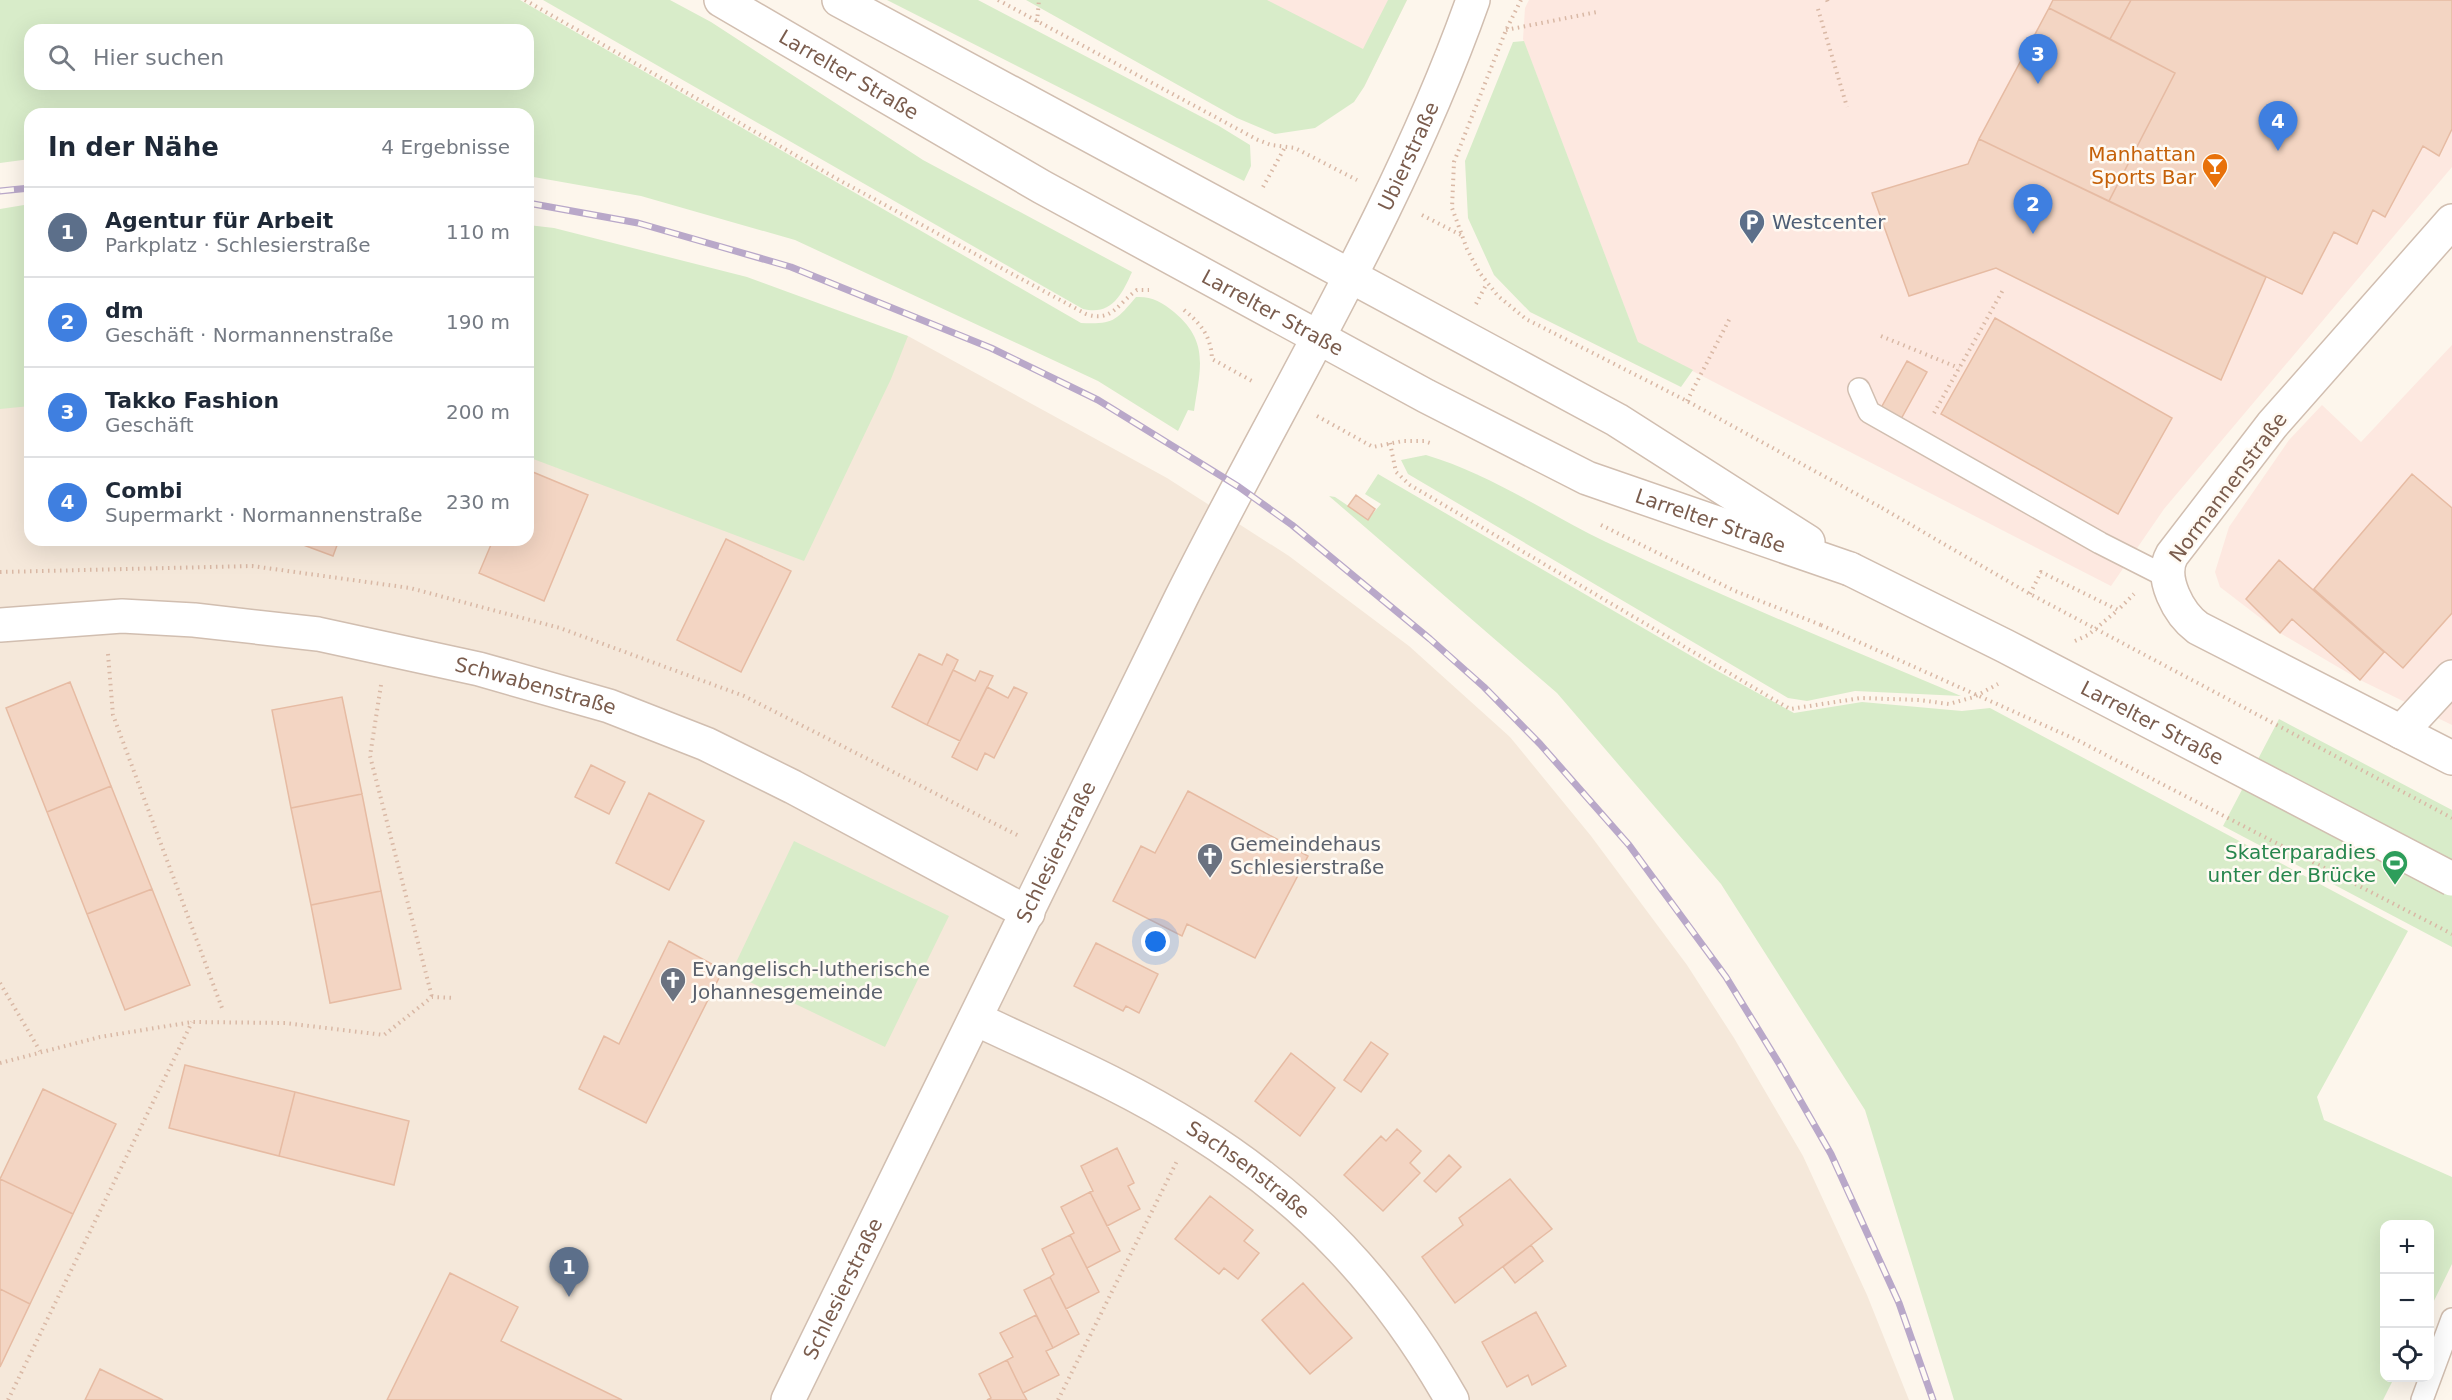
<!DOCTYPE html>
<html lang="de">
<head>
<meta charset="utf-8">
<style>
  :root { --surface:#fff; --page:#f6f6f7; --text:#1f2937; --muted:#747a83; --line:#e0e1e3; --accent:#111827 }
  body { margin:0; font-family:"DejaVu Sans",sans-serif; background:var(--page); color:var(--text) }
  .controls { position:absolute; right:18px; bottom:18px; display:grid; overflow:hidden; border-radius:12px; box-shadow:0 6px 24px #0002 }
  .controls button { width:54px; height:54px; display:grid; place-items:center; padding:0; border:0; border-bottom:2px solid var(--line); background:var(--surface); color:var(--text); font:30px sans-serif }
  .you { position:absolute; left:1156px; top:942px; width:21px; height:21px; margin:-15px; border:4px solid #fff; border-radius:50%; background:#1a73e8; box-shadow:0 0 0 9px #1a73e833 }
  .badge { display:grid; place-items:center; width:39px; height:39px; border-radius:50%; background:var(--accent); color:#fff; font-size:20px; font-weight:700 }
  .pin { position:absolute; translate:-50% -50px; filter:drop-shadow(0 2px 3px #0008) }
  .pin::after { content:''; position:absolute; top:32px; width:21px; height:18px; background:inherit; clip-path:polygon(0 0,100% 0,50% 100%) }
  .list { margin:0; padding:0; list-style:none }
  h2 { display:flex; justify-content:space-between; align-items:center; height:78px; margin:0; padding:0 24px; font-size:26px }
  h2 small { font-size:20px; font-weight:400; color:var(--muted) }
  .list li { display:grid; grid-template-columns:39px 1fr auto; gap:18px; align-items:center; box-sizing:border-box; height:90px; padding:0 24px; border-top:2px solid var(--line) }
  .list b { display:block; font-size:22px; white-space:nowrap }
  .list p { margin:0; font-size:20px; white-space:nowrap; color:var(--muted) }
  .list em { font-size:20px; font-style:normal; color:var(--muted) }
  .icon { flex:none; width:33px; height:33px; fill:none; stroke:currentColor; stroke-width:2; stroke-linecap:round; stroke-linejoin:round }
  .map { position:relative; flex:none; width:2452px; height:1400px; overflow:hidden }
  .search { position:absolute; background:var(--surface); box-shadow:0 6px 24px #0002; left:24px; top:24px; width:510px; height:66px; display:flex; align-items:center; gap:15px; box-sizing:border-box; padding:0 21px; border-radius:18px; color:var(--muted); font-size:22px }
  .panel { position:absolute; background:var(--surface); box-shadow:0 6px 24px #0002; left:24px; top:108px; width:510px; height:438px; border-radius:18px }
  .map>svg:first-child { display:block }
  .residential { fill:#f5e8da }
  .commercial { fill:#fde8e0 }
  .green { fill:#d8ecc9; fill-rule:evenodd }
  .building { fill:#f3d5c3; stroke:#e6bba3; stroke-width:1.5 }
  .lines { fill:none; stroke-linecap:round; stroke-linejoin:round }
  .service-casing { stroke:#d1beb0; stroke-width:24 }
  .minor-casing { stroke:#d1beb0; stroke-width:36 }
  .tertiary-casing { stroke:#d1beb0; stroke-width:36 }
  .path { stroke:#d9b8a5; stroke-width:4; stroke-dasharray:1.5 4.5; stroke-linecap:butt }
  .service { stroke:#fff; stroke-width:21 }
  .minor { stroke:#fff; stroke-width:33 }
  .tertiary { stroke:#fff; stroke-width:33 }
  .rail-casing { stroke:#b9a8c9; stroke-width:7 }
  .rail { stroke:#fffaf3; stroke-width:4.5; stroke-dasharray:14; stroke-linecap:butt }
  .tertiary-bridge-casing { stroke:#d1beb0; stroke-width:36; stroke-linecap:butt }
  .path-bridge { stroke:#d9b8a5; stroke-width:4; stroke-dasharray:1.5 4.5; stroke-linecap:butt }
  .tertiary-bridge { stroke:#fff; stroke-width:33 }
  .labels { text-anchor:middle; dominant-baseline:central; stroke-width:5; stroke-linejoin:round; paint-order:stroke }
  .street-label { font-size:20px; fill:#7a5c4d; stroke:#fffaf3 }
  .food-label { font-size:20px; fill:#c56008; stroke:#fffaf3; text-anchor:end }
  .service-label { font-size:20px; fill:#4e5e75; stroke:#fffaf3; text-anchor:start }
  .worship-label { font-size:20px; fill:#5b616d; stroke:#fffaf3; text-anchor:start }
  .leisure-label { font-size:20px; fill:#27864d; stroke:#fffaf3; text-anchor:end }
</style>
</head>
<body>
<div class="map">
<svg width="2452" height="1400" viewBox="0 0 2452 1400">
  <rect width="100%" height="100%" fill="#fdf6ec"/>
  <path class="residential" d="M30 255V540H528V272L908 336 1167 478 1289 556 1409 646 1510 737 1591 836 1687 965 1734 1038 1803 1156 1867 1295 1909 1400H0V260Z"/>
  <path class="commercial" d="M1164 0H1407L1364 87Z
    M1529 0H2452V167L2164 509 2111 586 1638 343 1523 39 1525 8Z
    M2452 345V725L2360 680 2280 633 2220 587 2215 572 2229 527 2289 440 2322 405 2361 442Z"/>
  <path class="green" d="M0 0H520L1081 323C1113 324 1115 322 1136 297 1151 296 1162 302 1174 312 1210 342 1200 369 1194 411L1188 410 1178 431 1098 381 795 240 641 196 528 176V114H30V159L0 163ZM30 30H528V84H30Z
    M543 0H670L711 22 923 160 1132 272C1122 294 1112 316 1083 309Z
    M887 0H978L1219 126 1250 145 1251 166 1244 181Z
    M1026 0H1267L1363 49 1388 0H1407L1364 87 1354 102 1315 128 1275 134 1237 118Z
    M1524 41 1638 342 1693 370 1681 387 1530 312 1494 275 1468 218 1465 161 1513 42Z
    M30 204V406L0 409V209Z
    M528 225 554 228 747 277 908 336 891 379 804 561 528 457Z
    M1426 455C1490 474 1546 513 1606 542 1723 597 1842 646 1961 696L1855 691 1807 701 1788 698 1408 474 1401 460Z
    M1378 474 1712 668 1794 713 1862 702 1962 711 1990 708 2408 931 2317 1097 2324 1120 2452 1177V1264L2430 1309V1224H2384V1378H2394L2383 1400H1954L1865 1110 1721 884 1557 693 1329 496 1335 497 1368 519 1381 504 1365 494Z
    M2279 719 2452 810V947L2223 826Z
    M794 841 949 916 885 1047 731 973Z"/>
  <path class="building" d="M2053 0H2131L2110 39 2049 8Z
    M2131 0H2452V129L2439 156 2423 146 2385 217 2373 210 2357 244 2334 232 2302 294 2109 201 2175 73 2110 39Z
    M2049 8 2175 73 2109 201 1979 139Z
    M1979 139 2266 277 2221 380 1996 268 1909 296 1872 193 1968 164Z
    M1995 318 2172 418 2118 514 1941 414Z
    M1907 361 1927 372 1901 419 1881 408Z
    M528 470 588 495 544 601 479 573 493 540H528Z
    M2412 474 2452 508V613L2403 668 2314 589Z
    M1356 495 1375 509 1368 520 1348 506Z
    M726 539 791 571 741 672 677 640Z
    M290 540H339L333 556Z
    M2279 560 2384 652 2360 680 2292 619 2280 633 2246 599Z
    M919 654 942 665 947 654 958 660 927 725 892 707Z
    M953 670 975 681 980 671 993 676 960 741 927 725Z
    M70 682 111 786 47 812 6 708Z
    M987 687 1008 698 1014 687 1027 693 994 758 985 753 977 770 952 757Z
    M342 697 362 794 291 808 272 710Z
    M591 765 625 782 609 814 575 797Z
    M111 786 152 889 87 914 47 812Z
    M1188 791 1308 856 1255 958 1187 924 1182 936 1113 901 1141 846 1155 853Z
    M649 793 704 821 669 890 616 863Z
    M362 794 381 891 311 905 291 808Z
    M152 889 190 985 125 1010 87 914Z
    M381 891 401 989 330 1003 311 905Z
    M669 941 723 970 646 1123 579 1089 604 1036 619 1044Z
    M1096 943 1158 974 1139 1013 1126 1006 1123 1011 1074 986Z
    M1371 1042 1388 1054 1361 1092 1344 1080Z
    M1291 1053 1335 1088 1300 1136 1255 1101Z
    M185 1065 295 1092 279 1156 169 1128Z
    M43 1089 116 1124 73 1214 0 1179Z
    M295 1092 409 1121 394 1185 279 1156Z
    M1397 1129 1421 1151 1410 1163 1420 1173 1383 1211 1344 1175 1381 1136 1386 1141Z
    M1117 1148 1134 1183 1128 1186 1140 1209 1107 1226 1090 1192 1093 1191 1081 1166Z
    M1449 1155 1461 1167 1436 1192 1424 1181Z
    M0 1179 73 1214 30 1304 0 1289Z
    M1510 1179 1552 1229 1455 1303 1422 1257 1463 1225 1459 1218Z
    M1090 1192 1120 1251 1087 1268 1070 1235 1074 1233 1061 1207Z
    M1210 1196 1253 1230 1244 1241 1259 1253 1238 1279 1224 1268 1219 1274 1175 1239Z
    M1070 1235 1099 1292 1066 1309 1050 1277 1054 1274 1042 1249Z
    M1531 1245 1543 1261 1515 1283 1503 1267Z
    M450 1273 518 1307 501 1341 622 1400H387Z
    M1050 1277 1079 1334 1053 1348 1024 1290Z
    M1303 1283 1352 1338 1310 1374 1262 1320Z
    M0 1289 30 1304 0 1367Z
    M1536 1312 1566 1366 1532 1385 1528 1375 1507 1387 1482 1342Z
    M1036 1315 1053 1348 1046 1351 1059 1375 1023 1393 1007 1360 1013 1357 1000 1333Z
    M1007 1360 1023 1393 1027 1400H987L991 1398 979 1374Z
    M100 1369 163 1400H85Z"/>
  <g class="lines">
    <g class="service-casing">
      <path id="service" d="M1859 389 1869 412 2100 543 2169 578
        M2422 1400 2452 1319"/>
    </g>
    <g class="minor-casing">
      <g id="minor">
        <path d="M2452 221 2272 425 2172 555C2159 578 2179 614 2198 628L2452 758"/>
        <path id="s1" d="M0 625 122 616 194 620 318 634 479 669 609 706 706 744 793 787 1028 913"/>
        <path d="M2401 732 2452 677"/>
        <path id="s2" d="M976 1019C1050 1054 1126 1086 1195 1130 1308 1201 1386 1284 1452 1400"/>
        <path id="s3" d="M788 1400C920 1133 1048 865 1181 598 1280 400 1399 209 1473 0"/>
      </g>
    </g>
    <g class="tertiary-casing">
      <g id="tertiary">
        <path id="s4" d="M721 0 1042 187 1426 396 1587 478 1850 569"/>
        <path d="M839 0 1617 420 1808 542"/>
      </g>
    </g>
    <path class="path" d="M525 0 839 180 1086 314C1112 323 1118 303 1137 290H1149
      M998 0 1258 140 1271 145 1295 148 1357 180
      M1521 0 1506 30 1454 162 1452 208 1467 249 1479 272 1498 296 1526 319 1687 401 1882 508
      M1827 0 1829 5
      M1818 9 1847 107
      M1037 22 1039 0
      M1506 30 1597 12
      M1263 187 1285 147
      M1422 215 1463 236
      M1476 304 1487 283
      M1184 310C1201 324 1211 336 1212 359L1252 381
      M1881 336 1959 368
      M1687 401 1730 318
      M1934 413 2003 290
      M1317 416 1373 447 1403 441H1424L1433 444
      M1390 443 1396 472 1410 485 1790 709 1861 698 1919 700 1949 704 1974 697 1998 684
      M1601 525 1735 591 1821 625
      M0 572 252 566 410 588 560 628 744 696 1021 837
      M2030 594 2041 572 2118 610 2134 594
      M2075 641 2088 635 2118 610
      M108 654 113 715 222 1008
      M381 685 370 756 432 997
      M0 983 40 1051
      M0 1063 100 1037 192 1022 285 1023 384 1035 432 997 455 998
      M8 1400 192 1022
      M1058 1400 1177 1161"/>
    <use href="#service" class="service"/>
    <use href="#minor" class="minor"/>
    <use href="#tertiary" class="tertiary"/>
    <g class="rail-casing">
      <path id="rail" d="M0 191 30 188
        M528 203 638 223 791 267 991 348 1098 400 1239 487 1292 525 1430 639 1484 687 1540 744 1629 845 1726 977 1780 1065 1831 1154 1899 1303 1933 1400"/>
    </g>
    <use href="#rail" class="rail"/>
    <g class="tertiary-bridge-casing">
      <g id="tertiary-bridge">
        <path id="s5" d="M1850 569 2005 646 2452 879"/>
      </g>
    </g>
    <path class="path-bridge" d="M1882 508 2030 594 2452 818
      M1821 625 2077 740 2452 934"/>
    <use href="#tertiary-bridge" class="tertiary-bridge"/>
  </g>
  <defs>
    <g id="bar-pin" transform="scale(1.35)"><path d="M0 17L-7.5 6A9.5 9.5 0 1 1 7.5 6Z" fill="#e8710a" stroke="#fffaf3"/><path d="M-6-5H6L.8 .8V4.5H3.5V6h-7V4.5H-.8V.8Z" fill="#fff"/></g>
    <g id="parking-pin" transform="scale(1.35)"><path d="M0 17L-7.5 6A9.5 9.5 0 1 1 7.5 6Z" fill="#5c6f8a" stroke="#fffaf3"/><path d="M-3.5-5.5H1a3.5 3.5 0 0 1 0 7H-1V5.5H-3.5ZM-1-3.4V-.6H.8a1.4 1.4 0 0 0 0-2.8Z" fill="#fff"/></g>
    <g id="church-pin" transform="scale(1.35)"><path d="M0 17L-7.5 6A9.5 9.5 0 1 1 7.5 6Z" fill="#6b7280" stroke="#fffaf3"/><path d="M-1.2-6h2.4v3.5h3.3v2.4h-3.3V6h-2.4V-.1h-3.3v-2.4h3.3Z" fill="#fff"/></g>
    <g id="stadium-pin" transform="scale(1.35)"><path d="M0 17L-7.5 6A9.5 9.5 0 1 1 7.5 6Z" fill="#2e9e5b" stroke="#fffaf3"/><path d="M0-5a6.5 5 0 1 0 0 10a6.5 5 0 1 0 0-10ZM-3.5-1.8h7v3.6h-7Z" fill="#fff"/></g>
  </defs>
  <g fill-rule="evenodd">
    <use href="#bar-pin" x="2215" y="166"/>
    <use href="#parking-pin" x="1752" y="222"/>
    <use href="#church-pin" x="1210" y="856"/>
    <use href="#stadium-pin" x="2395" y="863"/>
    <use href="#church-pin" x="673" y="980"/>
  </g>
  <g class="labels">
    <g class="street-label">
      <text stroke="none"><textPath href="#s4" startOffset="148">Larrelter Straße</textPath></text>
      <text stroke="none"><textPath href="#s3" startOffset="1390">Ubierstraße</textPath></text>
      <text stroke="none"><textPath href="#s4" startOffset="634">Larrelter Straße</textPath></text>
      <text transform="translate(2228 487) rotate(-53)">Normannenstraße</text>
      <text stroke="none"><textPath href="#s4" startOffset="1120">Larrelter Straße</textPath></text>
      <text stroke="none"><textPath href="#s1" startOffset="543">Schwabenstraße</textPath></text>
      <text stroke="none"><textPath href="#s5" startOffset="339">Larrelter Straße</textPath></text>
      <text stroke="none"><textPath href="#s3" startOffset="610">Schlesierstraße</textPath></text>
      <text stroke="none"><textPath href="#s2" startOffset="312">Sachsenstraße</textPath></text>
      <text stroke="none"><textPath href="#s3" startOffset="124">Schlesierstraße</textPath></text>
    </g>
    <g class="food-label">
      <text x="2196" y="154">Manhattan<tspan x="2196" dy="23">Sports Bar</tspan></text>
    </g>
    <g class="service-label">
      <text x="1772" y="222">Westcenter</text>
    </g>
    <g class="worship-label">
      <text x="1230" y="844">Gemeindehaus<tspan x="1230" dy="23">Schlesierstraße</tspan></text>
      <text x="692" y="969">Evangelisch-lutherische<tspan x="692" dy="23">Johannesgemeinde</tspan></text>
    </g>
    <g class="leisure-label">
      <text x="2376" y="852">Skaterparadies<tspan x="2376" dy="23">unter der Brücke</tspan></text>
    </g>
  </g>
</svg>
<div class="controls">
<button>+</button>
<button>−</button>
<button><svg class="icon" aria-label="locate" viewBox="0 0 24 24"><circle cx="12" cy="12" r="6"/><path d="M12 2v4M12 18v4M2 12h4M18 12h4"/></svg></button>
</div>
<div class="you"></div>
<div class="pin badge" style="left:569px;top:1297px;background:#5c6f8a">1</div>
<div class="pin badge" style="left:2033px;top:234px;background:#3f7fe0">2</div>
<div class="pin badge" style="left:2038px;top:84px;background:#3f7fe0">3</div>
<div class="pin badge" style="left:2278px;top:151px;background:#3f7fe0">4</div>
<div class="search"><svg class="icon" aria-label="search" viewBox="0 0 24 24"><circle cx="10" cy="10" r="6"/><path d="M15 15l6 6"/></svg>Hier suchen</div>
<section class="panel">
<h2>In der Nähe<small>4 Ergebnisse</small></h2>
<ul class="list">
<li><span class="badge" style="background:#5c6f8a">1</span><div><b>Agentur für Arbeit</b><p>Parkplatz · Schlesierstraße</p></div><em>110 m</em></li>
<li><span class="badge" style="background:#3f7fe0">2</span><div><b>dm</b><p>Geschäft · Normannenstraße</p></div><em>190 m</em></li>
<li><span class="badge" style="background:#3f7fe0">3</span><div><b>Takko Fashion</b><p>Geschäft</p></div><em>200 m</em></li>
<li><span class="badge" style="background:#3f7fe0">4</span><div><b>Combi</b><p>Supermarkt · Normannenstraße</p></div><em>230 m</em></li>
</ul>
</section>
</div>
</body>
</html>
